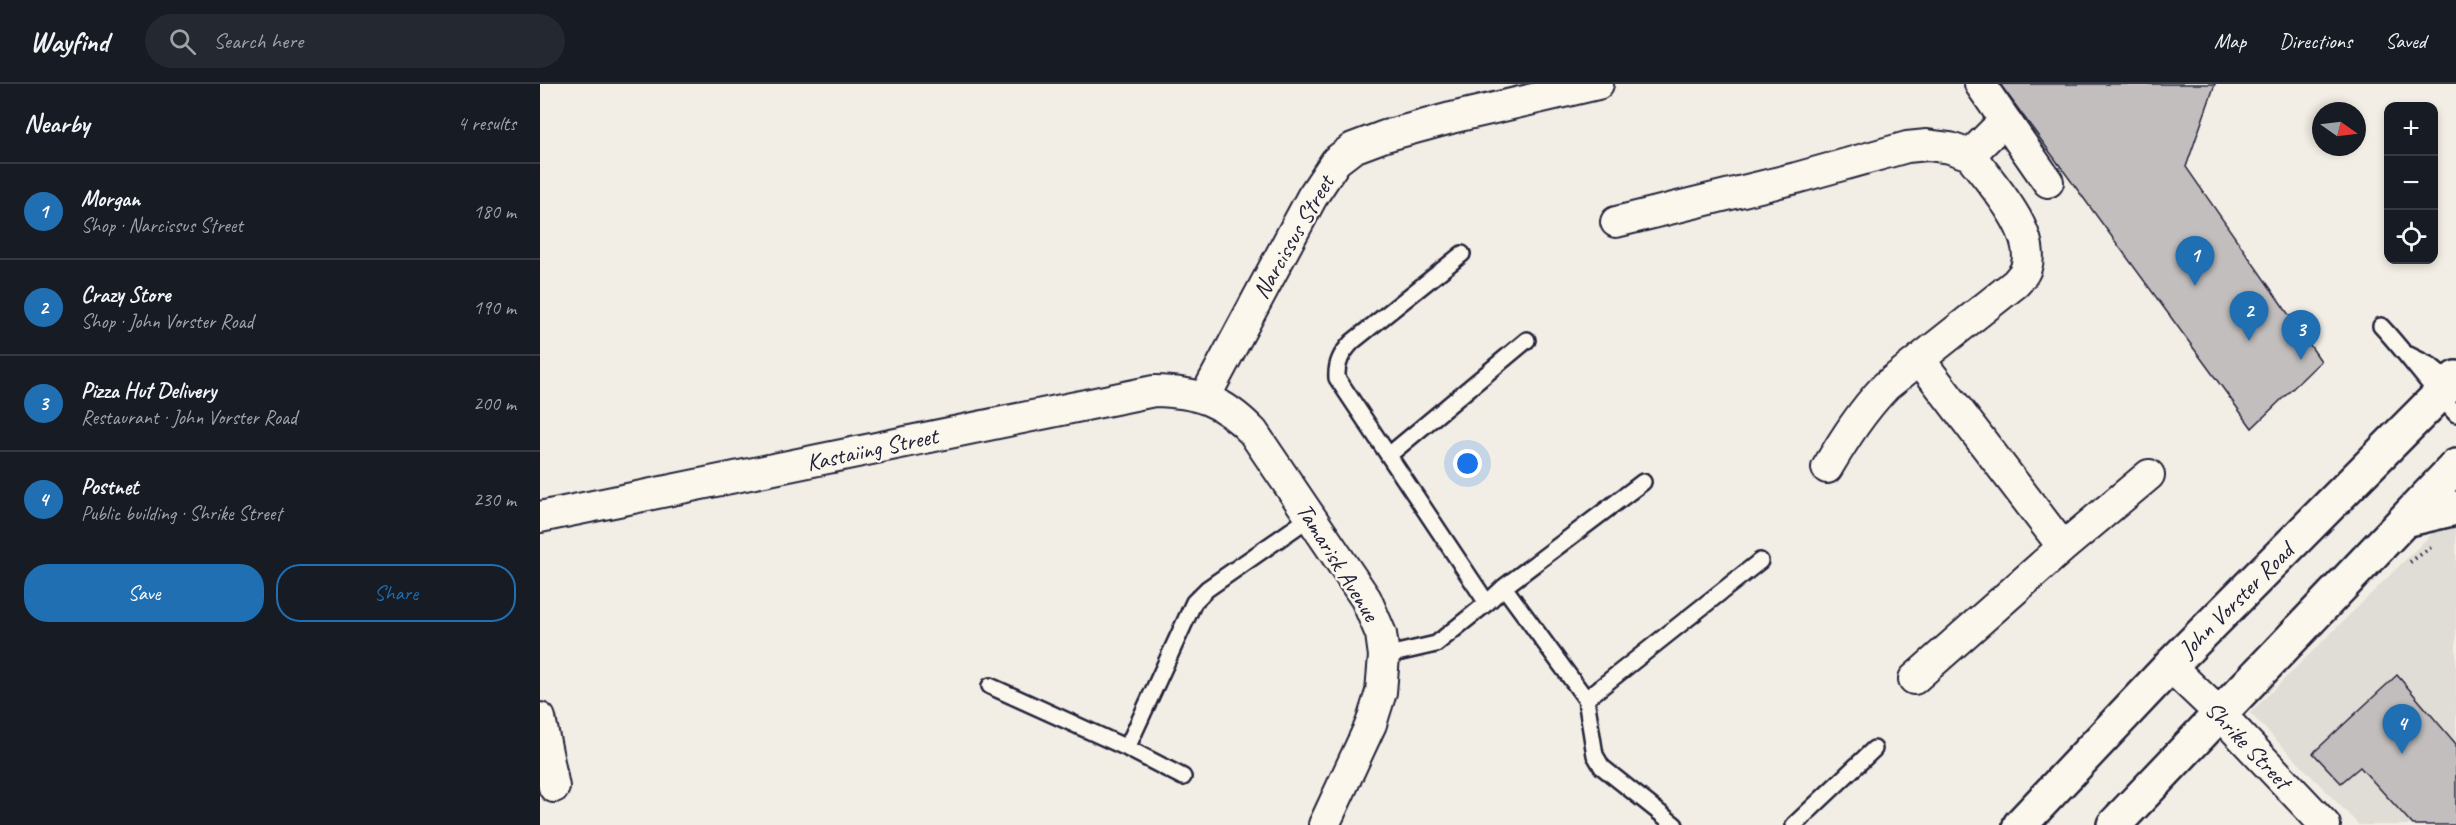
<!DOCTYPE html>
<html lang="en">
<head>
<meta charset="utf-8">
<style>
  :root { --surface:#171b24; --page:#242831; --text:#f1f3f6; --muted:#9ea1a6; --line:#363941; --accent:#1f6fb2 }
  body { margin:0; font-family:Caveat,sans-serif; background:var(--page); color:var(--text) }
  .controls { position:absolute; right:18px; top:18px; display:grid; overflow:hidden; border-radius:12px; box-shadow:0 3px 9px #0003 }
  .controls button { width:54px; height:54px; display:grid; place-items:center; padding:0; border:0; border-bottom:2px solid var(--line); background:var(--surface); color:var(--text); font:30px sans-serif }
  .compass { position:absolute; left:1772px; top:18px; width:54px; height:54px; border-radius:50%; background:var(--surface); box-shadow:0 3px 9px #0003; rotate:104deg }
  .you { position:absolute; left:928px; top:380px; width:21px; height:21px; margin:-15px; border:4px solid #fff; border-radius:50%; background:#1a73e8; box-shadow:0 0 0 9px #1a73e833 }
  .badge { display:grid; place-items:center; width:39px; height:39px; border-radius:50%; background:var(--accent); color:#fff; font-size:20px; font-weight:700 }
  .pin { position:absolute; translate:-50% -50px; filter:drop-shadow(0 2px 3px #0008) }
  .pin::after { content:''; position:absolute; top:32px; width:21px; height:18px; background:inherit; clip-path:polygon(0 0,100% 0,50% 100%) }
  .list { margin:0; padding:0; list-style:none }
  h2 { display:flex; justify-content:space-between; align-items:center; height:78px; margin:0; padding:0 24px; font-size:26px }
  h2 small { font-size:20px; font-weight:400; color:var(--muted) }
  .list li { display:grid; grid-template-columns:39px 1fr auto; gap:18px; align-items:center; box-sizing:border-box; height:96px; padding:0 24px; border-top:2px solid var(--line) }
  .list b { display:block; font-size:22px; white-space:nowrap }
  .list p { margin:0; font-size:20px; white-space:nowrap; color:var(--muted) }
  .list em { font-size:20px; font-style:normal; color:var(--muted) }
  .actions { display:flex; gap:12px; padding:18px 24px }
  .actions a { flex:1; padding:14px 0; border:2px solid var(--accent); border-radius:24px; text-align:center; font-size:21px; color:var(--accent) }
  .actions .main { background:var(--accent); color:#fff }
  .icon { flex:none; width:33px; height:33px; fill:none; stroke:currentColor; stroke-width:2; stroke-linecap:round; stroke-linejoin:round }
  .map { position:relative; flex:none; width:1916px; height:741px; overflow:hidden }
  header { display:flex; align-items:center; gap:36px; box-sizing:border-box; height:84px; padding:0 30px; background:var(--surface); border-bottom:2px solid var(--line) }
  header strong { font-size:28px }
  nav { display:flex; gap:33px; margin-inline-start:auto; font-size:21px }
  .search { width:420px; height:54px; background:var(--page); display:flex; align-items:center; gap:15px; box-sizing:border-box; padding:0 21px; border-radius:33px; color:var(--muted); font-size:22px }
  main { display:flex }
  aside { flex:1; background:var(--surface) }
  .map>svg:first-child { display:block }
  .built { fill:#e0dcd6 }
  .building { fill:#c2bebe; stroke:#22223b; stroke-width:1.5 }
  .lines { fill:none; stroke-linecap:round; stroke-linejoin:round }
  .lane-casing { stroke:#22223b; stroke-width:20 }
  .street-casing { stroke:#22223b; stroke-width:34 }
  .secondary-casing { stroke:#22223b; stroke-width:38 }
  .path { stroke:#22223b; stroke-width:4; stroke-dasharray:1.5 4.5; stroke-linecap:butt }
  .lane { stroke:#fbf7ec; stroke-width:15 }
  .street { stroke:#fbf7ec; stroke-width:30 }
  .secondary { stroke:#fbf7ec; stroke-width:33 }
  .labels { text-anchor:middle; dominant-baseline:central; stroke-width:4.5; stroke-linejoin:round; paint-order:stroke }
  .street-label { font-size:24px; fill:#22223b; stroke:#fbf7ec }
</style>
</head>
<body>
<header>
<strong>Wayfind</strong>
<div class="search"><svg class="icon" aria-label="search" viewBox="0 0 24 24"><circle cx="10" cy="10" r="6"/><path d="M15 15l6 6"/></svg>Search here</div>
<nav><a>Map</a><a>Directions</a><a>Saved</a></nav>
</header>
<main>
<aside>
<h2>Nearby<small>4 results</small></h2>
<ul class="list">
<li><span class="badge">1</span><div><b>Morgan</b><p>Shop · Narcissus Street</p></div><em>180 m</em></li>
<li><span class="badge">2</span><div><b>Crazy Store</b><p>Shop · John Vorster Road</p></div><em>190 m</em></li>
<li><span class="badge">3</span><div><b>Pizza Hut Delivery</b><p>Restaurant · John Vorster Road</p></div><em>200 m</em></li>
<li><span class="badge">4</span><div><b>Postnet</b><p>Public building · Shrike Street</p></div><em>230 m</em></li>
</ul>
<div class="actions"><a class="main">Save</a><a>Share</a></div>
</aside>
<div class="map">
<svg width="1916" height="741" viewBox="0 0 1916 741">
  <rect width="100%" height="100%" fill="#f2eee5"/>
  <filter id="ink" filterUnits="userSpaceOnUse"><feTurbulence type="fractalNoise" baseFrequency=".0167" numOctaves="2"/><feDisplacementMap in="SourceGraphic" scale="12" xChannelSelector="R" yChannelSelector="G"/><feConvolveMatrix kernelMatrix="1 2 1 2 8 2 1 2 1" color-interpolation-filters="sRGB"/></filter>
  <g filter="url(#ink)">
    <path class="built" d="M1916 426V741H1819L1710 629Z"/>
    <path class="building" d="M1460 0H1675L1646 83 1781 277 1712 344Z
      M1857 591 1916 660V741H1873L1820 683 1801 699 1773 669Z"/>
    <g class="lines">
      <g class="lane-casing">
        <path id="lane" d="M922 170 812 258C802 269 796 278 797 294L947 519
          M1841 242C1867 270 1889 302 1916 330
          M1869 271 1891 282 1914 301
          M849 371 987 256
          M964 503 1103 398
          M844 572 896 560 947 519 964 503 1046 615 1055 671 1062 683 1135 741
          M450 602 587 664 643 693
          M1046 615 1220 477
          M587 664 654 518 667 505 772 432
          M1254 741 1334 665"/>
      </g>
      <g class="street-casing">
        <path id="street" d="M1440 0 1508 98
          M1076 138 1256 94 1367 63 1387 61 1410 64 1430 71
          M665 313 772 113 796 77 813 64 845 52 911 34 1058 0
          M1287 384C1305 354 1322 327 1346 302L1476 199C1480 194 1485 189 1486 184 1498 148 1450 98 1430 71L1465 36
          M0 433 614 307C658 308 682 316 713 348L826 515 841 550 844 572 841 608 831 640 784 741
          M1523 463 1609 391
          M1630 582 1680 630 1785 741
          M1374 595 1523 463 1380 276
          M0 634 14 703"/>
      </g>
      <g class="secondary-casing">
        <path id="secondary" d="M1865 436 1916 424
          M1480 741 1630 582 1916 294
          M1574 741 1916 382"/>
      </g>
      <path class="path" d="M1870 478 1891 463"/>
      <use href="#lane" class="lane"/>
      <use href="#street" class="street"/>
      <use href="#secondary" class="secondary"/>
    </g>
  </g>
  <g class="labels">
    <g class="street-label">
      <text transform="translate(753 153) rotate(-60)">Narcissus Street</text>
      <text transform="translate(332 365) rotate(-12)">Kastaiing Street</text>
      <text transform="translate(798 478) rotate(58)">Tamarisk Avenue</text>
      <text transform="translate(1696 516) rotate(-45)">John Vorster Road</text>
      <text transform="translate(1708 661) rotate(46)">Shrike Street</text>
    </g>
  </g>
</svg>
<div class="controls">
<button>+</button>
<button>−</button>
<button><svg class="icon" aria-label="locate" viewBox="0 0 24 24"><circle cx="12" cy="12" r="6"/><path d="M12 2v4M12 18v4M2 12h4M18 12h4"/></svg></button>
</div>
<svg class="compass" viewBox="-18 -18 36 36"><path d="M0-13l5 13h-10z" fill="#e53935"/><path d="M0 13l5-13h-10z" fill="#9ea1a6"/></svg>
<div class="you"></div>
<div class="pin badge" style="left:1655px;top:202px">1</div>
<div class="pin badge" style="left:1709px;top:257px">2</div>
<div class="pin badge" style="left:1761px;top:276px">3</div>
<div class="pin badge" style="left:1862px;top:670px">4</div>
</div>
</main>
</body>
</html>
